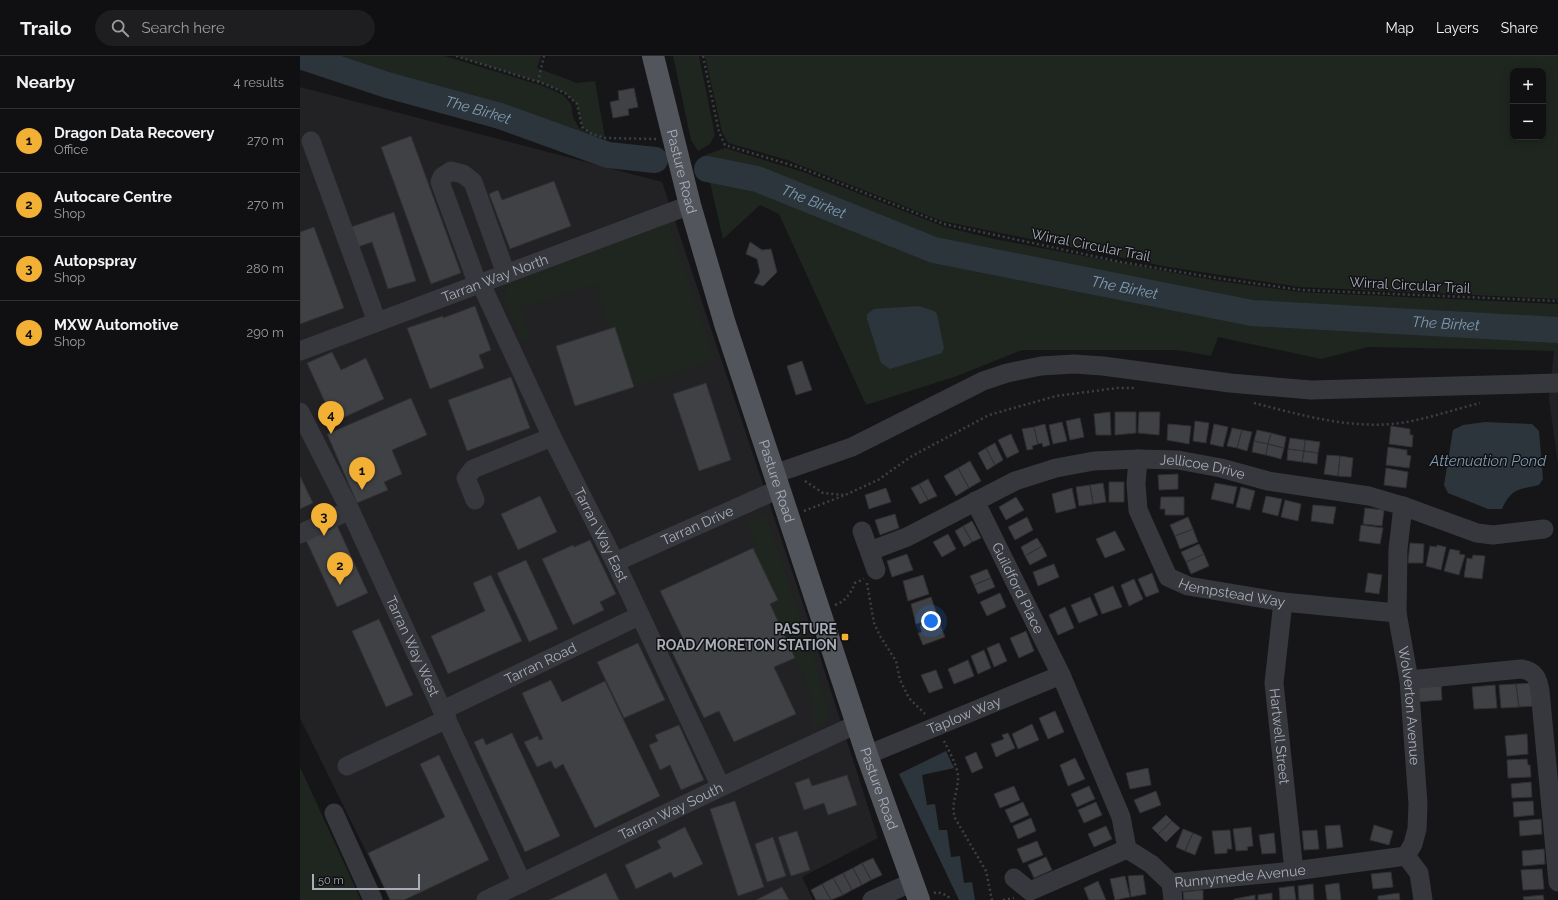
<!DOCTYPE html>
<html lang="en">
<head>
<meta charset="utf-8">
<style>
  :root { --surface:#101012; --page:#1e1e20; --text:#f1f3f6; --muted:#9c9d9f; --line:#303032; --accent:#f2b134 }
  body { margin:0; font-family:Raleway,sans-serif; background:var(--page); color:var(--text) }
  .controls { position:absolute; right:12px; top:12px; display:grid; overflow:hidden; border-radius:8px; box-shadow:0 2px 10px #0003 }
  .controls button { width:36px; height:36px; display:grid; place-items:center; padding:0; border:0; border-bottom:1px solid var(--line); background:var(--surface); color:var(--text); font:20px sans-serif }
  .scale { position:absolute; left:12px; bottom:10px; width:108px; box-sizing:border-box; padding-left:4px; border:2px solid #a8adb8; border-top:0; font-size:11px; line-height:14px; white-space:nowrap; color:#a8adb8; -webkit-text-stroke:3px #111113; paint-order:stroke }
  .you { position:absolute; left:631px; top:565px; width:14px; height:14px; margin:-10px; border:3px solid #fff; border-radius:50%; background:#1a73e8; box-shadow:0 0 0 6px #1a73e833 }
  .badge { display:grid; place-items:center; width:26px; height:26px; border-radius:50%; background:var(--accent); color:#111; font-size:13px; font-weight:700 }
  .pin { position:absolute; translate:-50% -33px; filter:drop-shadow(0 1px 2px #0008) }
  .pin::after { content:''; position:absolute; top:21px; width:14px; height:12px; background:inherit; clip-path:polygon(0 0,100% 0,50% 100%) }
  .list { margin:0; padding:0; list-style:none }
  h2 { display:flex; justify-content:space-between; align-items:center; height:52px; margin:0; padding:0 16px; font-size:17px }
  h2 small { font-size:13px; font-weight:400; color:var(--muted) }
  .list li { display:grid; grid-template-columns:26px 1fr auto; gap:12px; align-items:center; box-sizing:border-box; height:64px; padding:0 16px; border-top:1px solid var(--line) }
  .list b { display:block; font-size:15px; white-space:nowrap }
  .list p { margin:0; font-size:13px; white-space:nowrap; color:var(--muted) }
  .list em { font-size:13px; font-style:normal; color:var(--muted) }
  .icon { flex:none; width:22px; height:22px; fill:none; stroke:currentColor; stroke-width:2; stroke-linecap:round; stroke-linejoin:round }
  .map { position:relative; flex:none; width:1258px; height:844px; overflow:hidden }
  header { display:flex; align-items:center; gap:24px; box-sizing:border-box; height:56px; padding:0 20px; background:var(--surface); border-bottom:1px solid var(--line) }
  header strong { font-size:19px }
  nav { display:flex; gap:22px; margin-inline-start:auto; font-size:14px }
  .search { width:280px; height:36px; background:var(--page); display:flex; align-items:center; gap:10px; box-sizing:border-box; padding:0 14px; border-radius:22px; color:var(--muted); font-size:15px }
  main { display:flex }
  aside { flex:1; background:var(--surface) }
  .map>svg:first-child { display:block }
  .built { fill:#222225 }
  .green { fill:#1e261f; fill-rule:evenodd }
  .water { fill:#2c353c }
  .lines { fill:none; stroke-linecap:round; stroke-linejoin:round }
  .river { stroke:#2c353c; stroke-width:26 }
  .building { fill:#404145; stroke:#303034 }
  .path { stroke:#3d3f44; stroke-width:2.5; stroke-dasharray:2 3; stroke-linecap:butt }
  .minor { stroke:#37383d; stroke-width:19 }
  .major { stroke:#53555c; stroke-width:22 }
  .poi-dot { fill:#f2b134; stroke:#111113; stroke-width:1.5 }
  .labels { text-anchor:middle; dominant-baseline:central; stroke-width:3; stroke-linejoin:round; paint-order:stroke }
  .street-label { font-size:14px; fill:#a8adb8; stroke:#111113 }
  .poi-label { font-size:14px; font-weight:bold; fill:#a8adb8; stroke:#111113; text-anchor:end }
  .water-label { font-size:15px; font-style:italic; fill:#7f9bb3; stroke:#111113 }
</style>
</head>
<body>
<header>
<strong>Trailo</strong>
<div class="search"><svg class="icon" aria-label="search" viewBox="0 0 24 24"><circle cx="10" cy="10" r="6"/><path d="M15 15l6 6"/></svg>Search here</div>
<nav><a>Map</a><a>Layers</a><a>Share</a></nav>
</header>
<main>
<aside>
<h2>Nearby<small>4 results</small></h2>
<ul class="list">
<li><span class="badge">1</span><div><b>Dragon Data Recovery</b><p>Office</p></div><em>270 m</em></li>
<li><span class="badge">2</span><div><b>Autocare Centre</b><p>Shop</p></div><em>270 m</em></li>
<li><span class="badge">3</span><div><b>Autopspray</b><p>Shop</p></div><em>280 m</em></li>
<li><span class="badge">4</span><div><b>MXW Automotive</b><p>Shop</p></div><em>290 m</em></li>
</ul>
</aside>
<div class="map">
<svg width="1258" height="844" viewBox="0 0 1258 844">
  <rect width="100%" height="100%" fill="#161618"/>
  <path class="built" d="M0 31 362 126 507 560 578 782 502 821 513 844H90L0 662Z
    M1254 295H1258V408L1249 343Z"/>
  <path class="green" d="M22 0H145L243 30 263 39 271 48 273 61 279 72 291 78 282 71 277 48 265 37 245 28 156 0H241L237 12 277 27 295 25 305 82 274 78 168 39Z
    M373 0H399L415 79 410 88 398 95 391 84Z
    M405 0H1258V243L1000 231 868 211 642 165 487 104 428 87 422 76ZM1213 15H1243V81H1213Z
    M425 92 503 116 645 171 694 183 918 225 1000 236 1258 248V295L1068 291 1021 303 918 281 911 300 877 294H722L657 320 566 349 479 158 460 149 423 183 407 113 400 101Z
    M369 166 415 304 334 331 315 271 308 273 296 228 220 252 232 283 223 287 203 243 208 228Z
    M458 460H466L517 613 530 661 514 675V648L495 602 470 548 478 544 453 492 458 490 447 466Z
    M0 711 61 844H0Z"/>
  <path class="water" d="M619 250 634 255 637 258 644 292 642 297 590 313 581 307 567 263V258L574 253Z
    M1185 366 1232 368 1239 375 1243 423 1239 429C1218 434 1212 432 1202 453H1188L1148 437 1144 429 1153 374 1163 369Z
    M646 695 654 712 622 719 627 749 635 748 639 774H647L651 801 660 800 664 827 672 826 675 844H659L599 718Z"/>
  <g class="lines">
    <g class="river">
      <path id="s1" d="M0 0 87 29 200 60 308 99 355 104"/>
      <path id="s2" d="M407 113 457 123 634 194 952 257 1258 274"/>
    </g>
  </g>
  <path class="building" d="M334 32 338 51 328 53 329 59 313 62 310 46 319 44 318 35Z
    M111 80 161 217 131 228 81 91Z
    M254 125 271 170 210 193 189 138 198 134 202 144Z
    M94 156 116 225 88 233 72 186 58 191 51 171Z
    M14 171 44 252 0 268V176Z
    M450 186 462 194 471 193 477 216 463 230 454 227 460 216 457 203 446 198Z
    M175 250 191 294 179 299 184 312 130 333 107 272 143 260V262Z
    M315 271 334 331 275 350 256 290Z
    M32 296 41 314 66 302 84 343 34 366 7 307Z
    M502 305 512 334 496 339 487 310Z
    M211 321 230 372 167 395 148 344Z
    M406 327 431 404 399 415 373 338Z
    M111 342 127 379 92 394 102 418 84 426 88 434 57 447 27 378Z
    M810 356 811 379H796L794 358Z
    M815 356H836V377L815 379Z
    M839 356H860L859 379 838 377Z
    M780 362 784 381 770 384 766 365Z
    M895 365 909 367 906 387 893 385Z
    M762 366 767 385 753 388 749 369Z
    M745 368 750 389 743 391 742 387 738 388 734 371Z
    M868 368 891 370 889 388 867 384Z
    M914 368 928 371 923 391 910 388Z
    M1091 370 1110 373V379H1113L1112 391 1089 388Z
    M734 371 738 388 732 390 733 393 727 394 722 373Z
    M932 372 942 374 937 392 927 390Z
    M942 374 952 376 947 395 937 392Z
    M957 374 971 377 968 388 954 385Z
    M971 377 986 381 984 392 968 388Z
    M711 378 719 396 707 402 698 384Z
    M990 382 1005 384 1004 395 988 393Z
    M1005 384 1020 386 1018 397 1004 395Z
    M954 385 968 388 966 399 952 396Z
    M695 387 703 404 695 409 686 392Z
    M968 388 984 392 981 403 966 399Z
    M1088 391 1107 394V399L1111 400 1109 412 1086 409Z
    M686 392 695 409 687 414 678 397Z
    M988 393 1004 395 1002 406 987 404Z
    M1004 395 1018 397 1017 408 1002 406Z
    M1027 399 1040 400 1038 420 1024 418Z
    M1040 400 1053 402 1051 421 1038 420Z
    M670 405 681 425 669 432 658 412Z
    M658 412 669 432 656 440 644 420Z
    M1086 412 1108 416 1106 432 1084 429Z
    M878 418V433L859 434 858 419Z
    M0 420 13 447 0 453Z
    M628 423 637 440 628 444 619 428Z
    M809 426H824V446H809Z
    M803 427 806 446 793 448 790 429Z
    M915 427 937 431 933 448 911 443Z
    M619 428 628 444 620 448 611 432Z
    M790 429 793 448 779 450 776 431Z
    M941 431 955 435 950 454 936 451Z
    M586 432 591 446 569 453 565 439Z
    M772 432 776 452 756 457 752 438Z
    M240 440 257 476 218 494 201 458Z
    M966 440 982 443 978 460 962 456Z
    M716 441 724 454 706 464 699 451Z
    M861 441H884V459H865V453H860Z
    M985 444 1001 448 998 465 981 461Z
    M1013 449 1036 451 1033 468 1011 465Z
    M1065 452 1084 454 1082 470 1063 468Z
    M595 458 599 472 580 479 575 464Z
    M727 461 733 474 715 484 708 471Z
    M888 461 893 473 875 480 870 469Z
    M672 465 681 482 672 486 663 470Z
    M36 467 68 537 37 551 5 482Z
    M1061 469 1083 472 1080 488 1059 485Z
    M663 470 672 486 664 491 655 475Z
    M893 473 898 486 880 493 875 480Z
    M815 475 825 494 805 502 796 483Z
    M648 478 656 493 642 501 633 486Z
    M737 482 742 490 725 500 721 491Z
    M290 484 316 538 300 546 304 554 273 569 242 503 273 489 274 491Z
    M1110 487 1124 488 1123 507H1108Z
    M899 488 904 498 886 506 881 496Z
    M1137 489 1146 491 1141 514 1126 510 1130 490 1137 491Z
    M742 490 747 500 730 509 725 500Z
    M453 492 478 544 470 548 495 602 474 611 496 658 434 686 419 655 404 662 372 596 386 589 360 535Z
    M1150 493 1160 495 1159 498 1165 499 1159 519 1144 515Z
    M607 498 613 514 592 521 587 505Z
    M904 498 909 510 891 518 886 506Z
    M1173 499 1185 500 1182 523 1164 521 1167 502 1172 503Z
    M226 504 258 573 229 586 197 517Z
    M754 508 759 521 738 530 733 516Z
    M687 513 691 522 674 529 670 520Z
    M852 517 859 536 846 541 838 523Z
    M1068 517 1082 519 1079 538 1065 536Z
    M191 519 222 585 148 618 131 580 185 555 173 527Z
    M623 519 629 538 608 545 603 525Z
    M691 522 695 531 678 538 674 529Z
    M834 523 843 543 829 550 821 529Z
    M813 530 822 551 802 558 794 538Z
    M700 537 706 551 687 560 680 546Z
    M631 541 638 561 616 568 611 548Z
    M790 541 798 559 779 567 771 549Z
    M765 551 774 572 758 579 749 559Z
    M79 563 113 639 86 651 52 575Z
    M638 564 645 581 623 589 618 577 622 576 620 570Z
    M726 575 734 595 719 602 710 582Z
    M338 587 365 644 324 662 297 606Z
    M699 587 707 605 694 611 687 592Z
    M684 594 691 612 678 618 671 600Z
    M668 604 674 620 654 628 648 613Z
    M636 614 643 632 629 637 621 619Z
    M251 624 262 646 305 625 360 740 295 772 263 708 255 713 251 705 237 711 224 686 238 680 239 684 243 683 222 637Z
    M1141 627 1142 644 1115 646 1114 629Z
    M1234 627 1236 650 1219 651 1216 628Z
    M1216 628 1219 651 1201 652 1199 629Z
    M1195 629 1197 652 1174 653 1172 631Z
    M755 655 764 676 748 683 739 662Z
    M732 668 739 684 718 693 712 678Z
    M379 669 404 724 381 734 370 709 360 714 349 689 358 685 355 679Z
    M212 677 260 780 225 796 174 686 183 682 186 689Z
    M708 677 715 692 696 701 691 688 704 683 702 679Z
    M1227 678 1228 698 1207 700 1205 680Z
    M676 696 683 712 672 717 665 701Z
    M139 699 189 804 104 844H90L68 797 145 761 120 708Z
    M775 702 785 723 768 730 760 709Z
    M1227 703 1228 709H1230L1231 721 1208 722 1207 704Z
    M848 712 851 729 830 733 826 717Z
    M547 719 557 749 528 759 524 747 504 754 495 727 509 722 512 730Z
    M1231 726 1232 741 1212 742 1211 728Z
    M714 730 720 744 700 752 694 738Z
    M789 730 795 743 777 751 771 738Z
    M856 735 861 749 840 757 834 744Z
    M435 745 464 831 438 840 410 753Z
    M1233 745 1234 759 1214 761 1213 746Z
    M723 746 729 759 711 767 705 754Z
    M796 746 802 759 784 767 778 754Z
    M866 759 872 765 858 778 852 772Z
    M731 762 736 775 718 783 713 770Z
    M1241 763 1242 778 1220 780 1219 765Z
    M872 765 880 772 866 786 858 778Z
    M1040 769 1043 791 1027 793 1025 770Z
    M1074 769 1093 775 1089 789 1070 784Z
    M806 770 812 783 794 791 788 778Z
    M385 771 403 808 374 822 371 816 336 833 325 809 361 792 357 785Z
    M951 771 953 790 947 791 948 794 936 795 933 773Z
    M883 773 893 777 885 795 876 791Z
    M930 774 932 793H927V797L915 798 912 775Z
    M1017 774 1019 793 1004 794 1002 775Z
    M497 775 510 814 491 820 478 781Z
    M893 777 902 781 895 799 885 795Z
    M974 777 976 797 962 798 959 779Z
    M473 781 486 820 467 826 455 788Z
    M737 785 743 799 723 807 717 793Z
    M1244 793 1245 808 1223 810 1222 795Z
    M746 801 752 814 734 822 728 809Z
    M573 802 582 819 571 824 562 807Z
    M562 807 571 824 562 829 553 812Z
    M553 812 562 829 552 834 543 817Z
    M1242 813 1244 833 1223 834 1221 814Z
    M1091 816 1093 831 1073 833 1071 818Z
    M306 817 319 844H249Z
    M543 817 552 834 543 839 533 822Z
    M843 819 846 838 831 841 828 820Z
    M825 820 830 841 815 844 810 823Z
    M533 822 543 839 531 844 522 828Z
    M798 825 806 844H789L784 832Z
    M1039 827 1041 844H1027L1025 829Z
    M522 828 531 844H516L511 834Z
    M1013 828 1014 844H999L998 830Z
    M994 830 996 844H980L979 832Z
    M482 831 489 844H456Z
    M903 834V844H884L883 836Z
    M972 837V844H958V839Z
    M1099 837 1100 844H1078V840Z
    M955 839V844H934V843Z
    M1243 839 1244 844H1224L1223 841Z"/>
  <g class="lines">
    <path class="path" d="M156 0 245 28 265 37 277 48 282 71 292 78 305 82 356 83
      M403 0 419 76 425 89 501 112 644 168 821 206 910 221 1001 234 1258 245
      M238 26 244 0
      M954 347C1005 360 1059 376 1112 365 1135 360 1157 353 1180 347
      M505 425 523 437 544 439
      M504 455 545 439 578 424 612 400 689 359 756 340 817 332H836
      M567 527 574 567 580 580 596 605 600 624 609 642 625 658
      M535 549C546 545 551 537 555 527L564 523
      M644 685C649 695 656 707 658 719 659 735 650 747 655 762L686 815 692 844
      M634 837 638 836 648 840 650 844
      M703 844 714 842"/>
    <g class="minor">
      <path d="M11 85 77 266"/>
      <path id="s3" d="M181 228 252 381 315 506 421 731"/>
      <path d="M178 229 140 126 142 121 151 115 163 118 173 126 206 218"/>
      <path id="s4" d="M0 295 390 149"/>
      <path id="s5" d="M0 356 50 454 222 827"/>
      <path id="s6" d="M838 403 836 428 838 454 868 521 888 530 983 546 1097 557"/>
      <path d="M474 418 552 391 683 325 707 317 741 310 774 308 803 310 930 327 1011 334 1258 327"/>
      <path d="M175 444 166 422 173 413 252 381"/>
      <path id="s7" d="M675 445 761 619 821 761 827 793 851 808 871 827 994 815 1106 800"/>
      <path id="s8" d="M1103 450 1098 493 1097 557 1109 624 1118 748 1117 773 1113 788 1106 800"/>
      <path d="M562 475 576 514"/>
      <path d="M0 478 50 454"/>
      <path id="s9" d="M570 495 607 481 715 425 756 412 794 405 838 403 878 404 921 412 968 425 1069 440 1103 450 1177 477 1193 479 1244 473"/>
      <path id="s10" d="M315 506 479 433"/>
      <path id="s11" d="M983 546 974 627 994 815"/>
      <path d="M1109 624 1221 613C1235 615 1238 622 1240 635L1258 826"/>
      <path id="s12" d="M143 654 339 560"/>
      <path id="s13" d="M567 699 761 619"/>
      <path d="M47 710 147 663"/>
      <path d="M34 757 73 844"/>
      <path d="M1106 800 1119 817 1123 844"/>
      <path d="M714 822 730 835"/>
      <path d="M871 827 873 844"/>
      <path d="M730 835 827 793"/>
      <path id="s14" d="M186 844 421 731 557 668"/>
      <path d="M572 844 613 826"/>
    </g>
    <path class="major" id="s15" d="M353 0 390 149 425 268 567 699 619 844"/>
  </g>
  <rect class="poi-dot" x="541" y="577" width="8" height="8" rx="2"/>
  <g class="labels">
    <g class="street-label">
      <text stroke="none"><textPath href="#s15" startOffset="119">Pasture Road</textPath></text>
      <text transform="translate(791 189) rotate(11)">Wirral Circular Trail</text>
      <text stroke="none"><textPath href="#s4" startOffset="208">Tarran Way North</textPath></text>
      <text transform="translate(1110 229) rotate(3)">Wirral Circular Trail</text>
      <text stroke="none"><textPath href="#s9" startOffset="352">Jellicoe Drive</textPath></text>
      <text stroke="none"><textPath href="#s15" startOffset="443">Pasture Road</textPath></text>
      <text stroke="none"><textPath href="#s10" startOffset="90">Tarran Drive</textPath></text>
      <text stroke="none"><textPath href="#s3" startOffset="278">Tarran Way East</textPath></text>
      <text stroke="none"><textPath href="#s7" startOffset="97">Guildford Place</textPath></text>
      <text stroke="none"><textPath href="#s6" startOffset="191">Hempstead Way</textPath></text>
      <text stroke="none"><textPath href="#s5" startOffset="260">Tarran Way West</textPath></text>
      <text stroke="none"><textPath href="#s12" startOffset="108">Tarran Road</textPath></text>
      <text stroke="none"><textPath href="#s8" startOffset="201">Wolverton Avenue</textPath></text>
      <text stroke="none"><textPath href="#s13" startOffset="105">Taplow Way</textPath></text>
      <text stroke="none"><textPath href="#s11" startOffset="135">Hartwell Street</textPath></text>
      <text stroke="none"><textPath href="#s15" startOffset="767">Pasture Road</textPath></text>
      <text stroke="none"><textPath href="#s14" startOffset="205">Tarran Way South</textPath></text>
      <text stroke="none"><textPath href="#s7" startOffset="506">Runnymede Avenue</textPath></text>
    </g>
    <g class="poi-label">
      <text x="537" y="573">PASTURE<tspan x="537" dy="16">ROAD/MORETON STATION</tspan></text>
    </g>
    <g class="water-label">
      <text stroke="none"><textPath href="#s1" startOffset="186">The Birket</textPath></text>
      <text stroke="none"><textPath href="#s2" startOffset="112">The Birket</textPath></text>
      <text stroke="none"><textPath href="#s2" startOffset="436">The Birket</textPath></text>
      <text stroke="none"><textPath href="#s2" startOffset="760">The Birket</textPath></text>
      <text x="1188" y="405">Attenuation Pond</text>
    </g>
  </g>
</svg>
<div class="controls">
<button>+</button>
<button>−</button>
</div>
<div class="scale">50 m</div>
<div class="you"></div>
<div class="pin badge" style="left:62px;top:434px">1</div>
<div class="pin badge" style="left:40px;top:529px">2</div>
<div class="pin badge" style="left:24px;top:480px">3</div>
<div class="pin badge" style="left:31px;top:378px">4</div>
</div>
</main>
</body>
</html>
